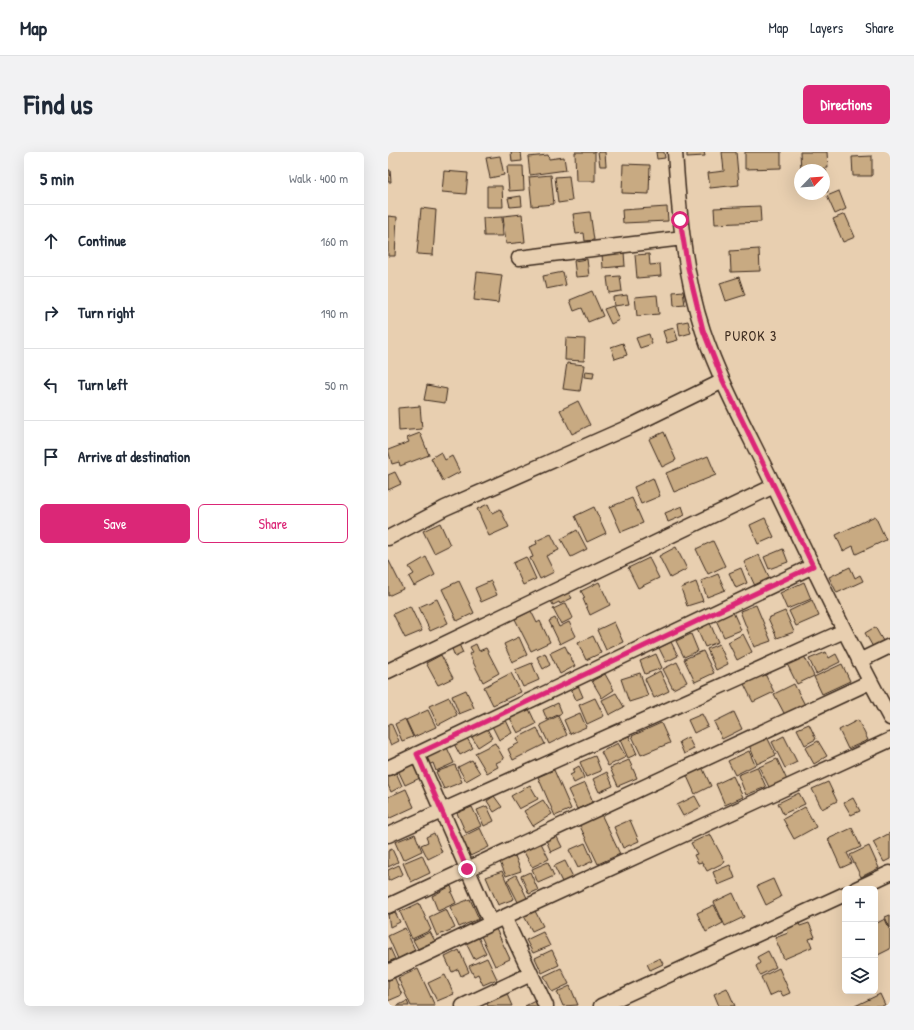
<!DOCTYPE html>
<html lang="en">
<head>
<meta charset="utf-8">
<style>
  :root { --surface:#fff; --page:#f2f2f3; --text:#1f2937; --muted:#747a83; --line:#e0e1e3; --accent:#db2777 }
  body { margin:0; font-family:"Patrick Hand",sans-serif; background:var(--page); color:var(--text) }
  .controls { position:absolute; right:12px; bottom:12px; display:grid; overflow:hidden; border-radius:6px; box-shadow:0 4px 16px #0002 }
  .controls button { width:36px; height:36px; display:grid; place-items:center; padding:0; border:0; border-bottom:1px solid var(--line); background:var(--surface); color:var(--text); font:20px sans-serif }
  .compass { position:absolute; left:406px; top:12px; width:36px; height:36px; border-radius:50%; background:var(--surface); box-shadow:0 4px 16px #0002; rotate:65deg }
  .stop { position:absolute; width:12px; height:12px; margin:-9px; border:3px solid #db2777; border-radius:50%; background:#fff }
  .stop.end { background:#db2777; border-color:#fff; box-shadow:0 1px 4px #0008 }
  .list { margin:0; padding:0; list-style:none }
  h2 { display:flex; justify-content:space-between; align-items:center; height:52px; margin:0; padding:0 16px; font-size:17px }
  h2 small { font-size:13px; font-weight:400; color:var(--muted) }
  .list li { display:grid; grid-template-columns:26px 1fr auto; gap:12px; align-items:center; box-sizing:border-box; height:72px; padding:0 16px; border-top:1px solid var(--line) }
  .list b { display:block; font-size:15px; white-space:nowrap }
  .list em { font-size:13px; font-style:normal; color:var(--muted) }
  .actions { display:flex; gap:8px; padding:12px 16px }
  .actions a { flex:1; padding:9px 0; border:1px solid var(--accent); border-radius:6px; text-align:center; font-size:14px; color:var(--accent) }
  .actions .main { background:var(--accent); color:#fff }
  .icon { flex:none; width:22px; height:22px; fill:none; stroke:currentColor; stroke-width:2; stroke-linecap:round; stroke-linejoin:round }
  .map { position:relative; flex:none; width:502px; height:854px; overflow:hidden; border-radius:6px }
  header { display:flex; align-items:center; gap:24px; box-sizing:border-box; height:56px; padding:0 20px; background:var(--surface); border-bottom:1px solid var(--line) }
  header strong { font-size:19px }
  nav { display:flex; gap:22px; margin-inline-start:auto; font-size:14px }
  .intro { display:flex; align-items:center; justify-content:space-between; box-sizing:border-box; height:96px; padding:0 24px }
  h1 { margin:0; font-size:28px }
  .button { padding:10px 18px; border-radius:6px; background:var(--accent); color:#fff; font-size:14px; font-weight:700 }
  main { display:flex; gap:24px; padding:0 24px }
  aside { flex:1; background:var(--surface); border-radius:6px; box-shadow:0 4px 16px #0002 }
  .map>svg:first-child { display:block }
  .building { fill:#c8aa82; stroke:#3b2a1e }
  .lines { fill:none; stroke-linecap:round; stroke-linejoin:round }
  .street-casing { stroke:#3b2a1e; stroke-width:17 }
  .street { stroke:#e8cfb0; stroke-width:14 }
  .route { stroke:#db2777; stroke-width:5 }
  .labels { text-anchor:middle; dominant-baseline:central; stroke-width:3.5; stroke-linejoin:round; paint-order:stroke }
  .neighbourhood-label { font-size:14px; letter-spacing:1px; fill:#3b2a1e; stroke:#e8cfb0 }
</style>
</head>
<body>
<header>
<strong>Map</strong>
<nav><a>Map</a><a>Layers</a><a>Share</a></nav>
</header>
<div class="intro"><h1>Find us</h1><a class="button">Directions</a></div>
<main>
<aside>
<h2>5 min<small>Walk · 400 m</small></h2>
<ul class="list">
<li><svg class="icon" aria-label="ahead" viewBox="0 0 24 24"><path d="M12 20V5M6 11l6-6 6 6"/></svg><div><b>Continue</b></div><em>160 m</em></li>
<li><svg class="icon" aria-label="right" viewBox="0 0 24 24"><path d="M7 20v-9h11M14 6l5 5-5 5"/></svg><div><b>Turn right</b></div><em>190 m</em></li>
<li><svg class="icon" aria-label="left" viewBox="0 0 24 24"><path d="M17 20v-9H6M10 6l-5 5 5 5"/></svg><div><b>Turn left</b></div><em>50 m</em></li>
<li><svg class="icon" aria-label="arrive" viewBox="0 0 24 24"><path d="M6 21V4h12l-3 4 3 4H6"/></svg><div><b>Arrive at destination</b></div></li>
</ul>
<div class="actions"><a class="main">Save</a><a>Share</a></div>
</aside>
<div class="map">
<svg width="502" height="854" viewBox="0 0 502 854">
  <rect width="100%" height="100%" fill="#e8cfb0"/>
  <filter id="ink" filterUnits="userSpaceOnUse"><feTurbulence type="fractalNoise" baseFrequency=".025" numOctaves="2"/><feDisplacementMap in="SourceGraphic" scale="8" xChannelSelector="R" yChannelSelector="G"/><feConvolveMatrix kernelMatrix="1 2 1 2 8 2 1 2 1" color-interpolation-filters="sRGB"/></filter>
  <g filter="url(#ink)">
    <path class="building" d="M123 0H133L134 9 124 10Z
      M187 0H207V29H188Z
      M210 0H217L218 14H212Z
      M268 0H276L277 6 269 7Z
      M299 0H316L317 4 299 5Z
      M334 0H348L351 33 322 36 320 21 336 19Z
      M357 0H393V16L357 17Z
      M412 0H439L440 16 413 18Z
      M160 3 161 7 176 5 178 18 142 23 140 5Z
      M112 4 116 23 102 26 98 6Z
      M484 4V24H465L464 5Z
      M235 12 262 13 261 42 234 41Z
      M119 14H135L136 38 121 39Z
      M0 18H2L3 30H0Z
      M436 18H438L440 40H436Z
      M56 19 80 21 78 42 54 40Z
      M163 23 166 52 144 54 141 25Z
      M181 24 184 49 170 51 167 25Z
      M99 34H114L115 55H99Z
      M451 39 458 57 447 62 439 44Z
      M133 44 134 54 122 55 120 46Z
      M372 54 373 70 327 72 326 56Z
      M279 55 280 69 235 71 234 58Z
      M33 56 48 58 45 103 29 102Z
      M202 60 206 88 197 89 196 81 188 82 185 62Z
      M134 62 137 90 118 92 115 64Z
      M457 62 467 85 455 90 445 67Z
      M0 64 9 65 7 104H0Z
      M114 65 115 84H96L95 66Z
      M371 97 372 119 343 120 342 99Z
      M236 100 237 114 215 116 214 102Z
      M261 102 262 113 272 112 273 124 249 126 247 103Z
      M199 107 201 124 188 125 186 109Z
      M89 120 114 123 110 151 86 148Z
      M175 120 178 133 158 137 155 124Z
      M232 124 234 139 221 141 219 125Z
      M351 125 357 143 338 149 332 131Z
      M204 139 215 164 200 170 194 156 186 159 182 148Z
      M295 139 297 153 286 154 285 140Z
      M239 143 241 152 226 154 225 145Z
      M269 143 271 162 249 164 247 145Z
      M225 154 231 168 223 172 216 157Z
      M300 169 303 181 292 184 290 171Z
      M286 176 290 188 279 191 275 179Z
      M261 182 264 192 252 196 248 186Z
      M178 186 197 187 196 209 177 208Z
      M235 191 239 203 227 207 223 195Z
      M179 211 196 213 192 239 175 237Z
      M197 219 206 220 205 226 196 225Z
      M39 233 59 237 57 251 36 248Z
      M190 249 202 273 184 282 172 258Z
      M32 254 34 277 11 279 10 256Z
      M276 280 288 308 274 315 261 287Z
      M32 281 41 303 12 314 11 310 4 312 0 298 21 290 19 286Z
      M53 300 57 308 64 304 72 320 55 329 43 306Z
      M320 304 328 323 286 340 278 321Z
      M7 320 13 332 0 338V323Z
      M265 326 272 344 253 352 246 335Z
      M244 346 255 371 233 380 222 355Z
      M100 352 104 361 112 357 121 375 101 384 89 357Z
      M294 354 297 363 280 370 277 361Z
      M206 355 218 381 199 390 187 364Z
      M487 364 498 388 468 402 465 394 455 399 448 383Z
      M377 366 386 385 370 392 362 373Z
      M52 371 62 393 46 401 35 379Z
      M189 378 199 397 183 405 173 387Z
      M163 382 171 398 158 404 166 420 152 427 142 406 145 405 141 395 149 392 148 389Z
      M325 389 337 414 320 422 308 397Z
      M288 395 299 417 282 426 271 404Z
      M395 397 400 410 381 417 376 405Z
      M371 403 382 427 367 434 356 410Z
      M38 405 47 423 26 434 21 425 26 422 21 415Z
      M138 405 148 427 135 433 125 411Z
      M261 406 271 426 250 436 240 416Z
      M0 407 15 437 0 444Z
      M462 415 467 426 472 423 475 429 449 441 441 425Z
      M353 416 359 431 348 436 341 421Z
      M330 422 337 438 319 445 313 429Z
      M71 429 86 461 69 469 54 437Z
      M103 429 109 443 93 450 87 436Z
      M211 430 222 453 202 463 195 447 197 446 193 439Z
      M308 430 315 449 299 454 293 436Z
      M416 430 423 447 399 457 392 441Z
      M179 439 184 446 172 452 171 450 165 453 162 447Z
      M49 447 60 471 42 479 31 455Z
      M424 448 431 464 408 474 401 459Z
      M178 451 185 466 173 472 165 457Z
      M368 453 383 489 366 495 352 459Z
      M22 454 34 479 17 486 5 462Z
      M143 459 149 471 152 469 162 490 143 499 127 467Z
      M397 459 406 480 389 486 380 466Z
      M345 460 353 478 336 485 328 468Z
      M167 466 171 475 181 470 188 484 172 492 161 469Z
      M226 470 235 490 218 498 209 478Z
      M322 471 330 490 317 495 309 477Z
      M487 475 495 489 485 495 477 481Z
      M303 482 310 499 296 505 288 489Z
      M355 482 364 500 349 508 340 490Z
      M205 484 213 501 198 508 190 491Z
      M131 485 139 503 124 510 116 492Z
      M70 490 75 501 67 505 63 494Z
      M283 490 290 504 278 510 271 496Z
      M88 492 91 499 98 496 111 521 95 530 81 502 85 500 82 495Z
      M331 492 340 512 328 518 319 497Z
      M177 494 187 514 172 522 162 501Z
      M315 499 326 521 307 530 296 507Z
      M438 500 441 506 448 502 452 510 428 522 421 507Z
      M157 501 162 513 155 517 149 505Z
      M268 502 274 516 257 522 252 509Z
      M53 503 65 526 50 533 38 511Z
      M416 504 426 524 409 532 399 512Z
      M289 510 299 530 285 537 275 517Z
      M144 511 151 528 135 535 127 518Z
      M454 512 462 529 434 542 426 525Z
      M272 519 281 539 266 546 257 527Z
      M376 520 386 540 365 550 354 528Z
      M123 521 133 540 105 553 96 535Z
      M252 521 260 544 241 550 233 527Z
      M217 522 226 538 214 546 204 529Z
      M189 531 195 545 188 548 182 534Z
      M406 532 417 553 397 563 386 542Z
      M78 538 86 556 71 562 64 544Z
      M228 541 236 555 221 563 214 548Z
      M61 545 69 563 50 573 41 554Z
      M207 546 216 564 199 572 191 553Z
      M170 551 174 561 159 568 155 558Z
      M141 557 148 572 130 581 122 566Z
      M40 558 48 575 26 585 18 568Z
      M346 560 354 577 334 587 326 570Z
      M192 561 198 575 182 582 176 568Z
      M314 562 320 574 306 581 300 568Z
      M170 564 179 583 161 592 152 573Z
      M117 566 124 581 111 588 103 572Z
      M17 567 25 585 14 589 7 572Z
      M470 568 480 588 460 597 451 578Z
      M3 571 11 589 3 593 0 587V573Z
      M273 571 282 591 253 603 244 584Z
      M421 572 428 587 417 593 409 577Z
      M97 573 104 586 90 595 82 582Z
      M149 576 157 592 125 608 120 597 131 591 129 586Z
      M77 583 85 596 72 603 65 590Z
      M241 584 249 602 240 606 232 588Z
      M396 584 409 610 397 616 384 590Z
      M300 585 306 597 296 602 291 590Z
      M379 585 388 603 369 612 361 593Z
      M430 589 439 604 426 612 417 596Z
      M57 591 66 611 48 619 45 611 38 614 33 602Z
      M107 591 116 607 108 611 110 615 99 621 87 601Z
      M230 591 238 605 220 614 213 600Z
      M361 599 367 613 347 623 340 609Z
      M207 604 213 619 198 625 192 610Z
      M389 607 399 628 382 637 371 615Z
      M84 608 92 621 78 629 70 615Z
      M241 608 249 626 230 634 222 616Z
      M25 609 32 626 17 633 9 616Z
      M67 613 74 630 56 637 48 620Z
      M191 614 196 626 186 631 182 623 186 621 184 618Z
      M314 615 323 634 307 642 298 622Z
      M369 615 378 635 358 643 350 623Z
      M7 618 14 634 3 640 0 633V621Z
      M166 618 183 657 167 664 150 625Z
      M219 620 225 634 211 640 205 627Z
      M345 624 355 645 337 653 328 632Z
      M440 630 449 649 434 657 424 637Z
      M197 631 205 650 189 657 180 638Z
      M142 633 150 647 131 657 123 644Z
      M18 637 26 655 0 667V645Z
      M411 641 417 652 395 662 390 651Z
      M106 644 114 655 106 660 99 649Z
      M307 644 313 655 295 664 289 653Z
      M465 646 472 659 463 663 456 651Z
      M155 648 164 662 145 674 136 659Z
      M99 654 106 669 96 674 89 658Z
      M84 655 93 674 78 681 69 661Z
      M417 655 428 675 406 687 395 667Z
      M213 662 232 702 210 712 191 672Z
      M242 668 251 689 235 696 226 675Z
      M92 676 101 695 78 706 70 687Z
      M464 676 473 695 459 701 464 711 453 716 440 687Z
      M46 681 54 700 40 707 33 693 40 690 38 685Z
      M502 681V707L496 710 485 690Z
      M27 682 34 699 15 708 7 690Z
      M322 682 337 710 319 719 314 710 310 711 306 703 309 702 303 691Z
      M168 683 174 695 163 700 158 688Z
      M152 689 161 707 144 715 135 698Z
      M197 691 205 709 190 716 181 698Z
      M481 694 491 716 473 725 462 703Z
      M4 697 10 710 0 715V699Z
      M34 703 42 721 23 730 15 711Z
      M127 704 133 719 118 724 112 710Z
      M177 709 185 725 174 730 166 714Z
      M160 710 166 724 150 731 144 717Z
      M11 713 15 722 0 729V718Z
      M342 713 347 726 330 733 325 720Z
      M114 719 126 747 110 753 98 725Z
      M142 720 150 738 141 742 133 724Z
      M128 723 141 750 132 754 119 728Z
      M385 727 393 745 378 753 369 734Z
      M63 734 65 740H63L68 751 50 759 44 744Z
      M345 741 356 765 337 774 326 750Z
      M82 747 91 767 71 775 62 755Z
      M31 751 43 778 24 787 12 760Z
      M326 753 335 771 318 780 309 761Z
      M58 757 67 776 49 784 41 765Z
      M147 759 155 774 144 779 136 764Z
      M7 760 12 770 2 775 0 763Z
      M502 763V776L497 765Z
      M497 767 502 778V797L490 803 487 797V772Z
      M410 769 412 774 421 771 427 785 421 787 424 795 396 807 387 786 400 781 398 774Z
      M17 776 27 798 10 807 0 784Z
      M108 777 122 807 107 814 93 784Z
      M42 780 47 789 30 797 25 788Z
      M155 780 162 794 145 801 138 788Z
      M90 785 98 801 86 807 78 791Z
      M2 796 7 807 0 810V797Z
      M71 798 81 820 73 824 70 817 64 820 57 805Z
      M164 798 171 813 154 821 147 806Z
      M380 799 388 815 372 823 368 814 372 811 369 805Z
      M99 806 109 827 95 833 90 822 86 824 81 814Z
      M272 806 275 812 262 818 259 812Z
      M173 816 181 832 164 840 156 824Z
      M391 816 402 841 395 844 392 839 381 844 373 825Z
      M30 817 47 854H23L10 826Z
      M5 822 14 843 0 849V825Z
      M57 823 66 842 49 849 40 831Z
      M182 834 190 853 175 854 169 840Z
      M339 836 347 854H331L326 842Z
      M118 840 124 854H100L98 850Z
      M492 842 497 853 495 854H467Z
      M149 848 152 854H137Z
      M19 849 21 854H9Z"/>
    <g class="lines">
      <g class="street-casing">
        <path id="street" d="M287 0C291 60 296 122 315 179 333 232 361 282 385 332 423 411 460 489 502 566
          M131 106 295 86
          M0 386 57 356 243 274 335 229
          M471 509 502 494
          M0 519 386 334
          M29 602 103 771
          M0 616 425 414
          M0 683 456 479
          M468 737 502 721
          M0 754 482 530
          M116 765 158 854
          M0 820 116 765 502 588
          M75 854 143 822
          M213 854 457 742"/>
      </g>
      <use href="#street" class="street"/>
    </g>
  </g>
  <g class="lines" filter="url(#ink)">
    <path class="route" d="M79 717 29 602 425 414 335 229 315 178 300 116 292 68"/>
  </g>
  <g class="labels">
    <g class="neighbourhood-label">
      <text x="363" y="183">PUROK 3</text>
    </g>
  </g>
</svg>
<div class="controls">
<button>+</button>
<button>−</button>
<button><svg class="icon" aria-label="layers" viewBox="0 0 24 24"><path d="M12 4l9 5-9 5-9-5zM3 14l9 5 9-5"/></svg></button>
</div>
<svg class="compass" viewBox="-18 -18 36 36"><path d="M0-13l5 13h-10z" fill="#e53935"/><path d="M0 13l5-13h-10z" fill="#747a83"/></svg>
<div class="stop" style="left:292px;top:68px"></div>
<div class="stop end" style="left:79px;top:717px"></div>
</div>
</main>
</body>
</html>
